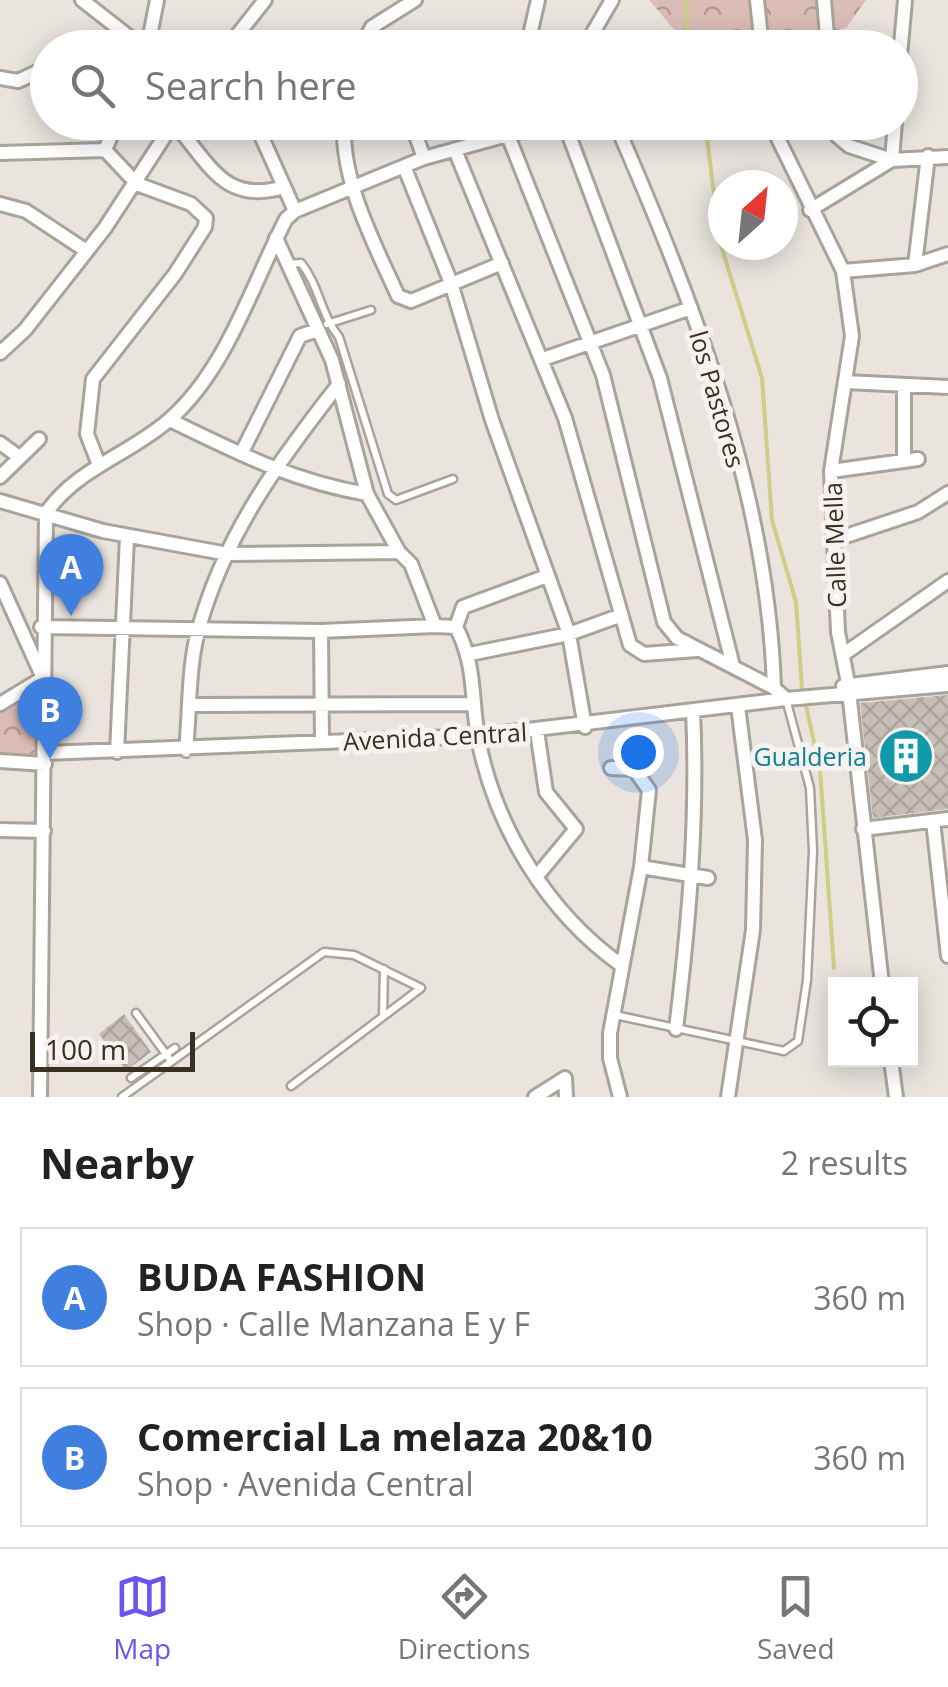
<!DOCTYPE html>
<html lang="en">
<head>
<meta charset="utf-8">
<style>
  :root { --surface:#fff; --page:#f2f2f2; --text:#222; --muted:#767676; --line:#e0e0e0; --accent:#6b55f1 }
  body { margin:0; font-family:"Open Sans",sans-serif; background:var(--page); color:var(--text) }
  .controls { position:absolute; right:30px; bottom:30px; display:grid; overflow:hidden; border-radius:0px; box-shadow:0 5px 25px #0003 }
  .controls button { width:90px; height:90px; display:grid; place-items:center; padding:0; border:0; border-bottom:2px solid var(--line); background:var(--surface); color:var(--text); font:50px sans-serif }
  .compass { position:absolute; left:708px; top:170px; width:90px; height:90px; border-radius:50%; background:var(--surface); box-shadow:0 5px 25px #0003; rotate:27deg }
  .scale { position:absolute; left:30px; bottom:25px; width:165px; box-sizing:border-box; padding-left:10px; border:5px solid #393020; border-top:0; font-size:28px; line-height:35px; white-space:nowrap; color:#393020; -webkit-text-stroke:8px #f7f2ef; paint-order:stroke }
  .you { position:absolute; left:638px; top:752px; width:35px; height:35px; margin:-25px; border:8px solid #fff; border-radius:50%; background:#1a73e8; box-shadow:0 0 0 15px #1a73e833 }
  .badge { display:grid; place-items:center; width:65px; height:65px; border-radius:50%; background:var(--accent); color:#fff; font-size:32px; font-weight:700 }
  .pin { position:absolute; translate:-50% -82px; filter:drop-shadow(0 2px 5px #0008) }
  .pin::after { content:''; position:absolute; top:52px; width:35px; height:30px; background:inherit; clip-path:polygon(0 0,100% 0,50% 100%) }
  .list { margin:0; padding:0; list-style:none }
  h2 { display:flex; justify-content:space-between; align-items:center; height:130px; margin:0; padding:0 40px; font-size:42px }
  h2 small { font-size:32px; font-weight:400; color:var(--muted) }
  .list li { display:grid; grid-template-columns:65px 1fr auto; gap:30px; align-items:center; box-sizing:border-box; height:140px; margin:0 20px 20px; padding:0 20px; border:2px solid var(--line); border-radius:0px }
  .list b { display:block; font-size:38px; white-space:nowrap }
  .list p { margin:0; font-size:32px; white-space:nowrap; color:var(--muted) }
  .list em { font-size:32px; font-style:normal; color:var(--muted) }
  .icon { flex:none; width:55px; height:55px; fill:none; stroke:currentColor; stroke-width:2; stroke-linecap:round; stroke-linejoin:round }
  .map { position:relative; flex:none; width:948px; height:1097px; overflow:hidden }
  .search { position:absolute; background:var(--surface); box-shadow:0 5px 25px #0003; left:30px; right:30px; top:30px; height:110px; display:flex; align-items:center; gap:25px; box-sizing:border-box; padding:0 35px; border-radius:55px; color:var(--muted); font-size:38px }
  .sheet { height:450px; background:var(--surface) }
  nav { display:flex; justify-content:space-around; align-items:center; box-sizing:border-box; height:140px; border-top:2px solid var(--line); background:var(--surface); font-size:28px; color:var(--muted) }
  nav a { display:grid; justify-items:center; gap:5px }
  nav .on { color:var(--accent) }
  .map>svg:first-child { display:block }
  .forest { fill:url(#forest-crowns) }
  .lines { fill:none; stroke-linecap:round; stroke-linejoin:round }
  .stream { stroke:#cccf86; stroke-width:4 }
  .building { fill:url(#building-cross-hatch) }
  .lane-casing { stroke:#aaa39a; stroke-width:11 }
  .street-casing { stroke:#aaa39a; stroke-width:18 }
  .lane { stroke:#fff; stroke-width:6 }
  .street { stroke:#fff; stroke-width:12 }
  .labels { text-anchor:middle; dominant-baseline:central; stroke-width:10; stroke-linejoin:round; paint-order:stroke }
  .street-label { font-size:25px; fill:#393020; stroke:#f7f2ef }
  .culture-label { font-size:25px; fill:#0d838f; stroke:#f7f2ef; text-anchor:end }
</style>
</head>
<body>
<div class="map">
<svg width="948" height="1097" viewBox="0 0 948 1097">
  <defs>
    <pattern id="forest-crowns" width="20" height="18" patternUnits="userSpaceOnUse" patternTransform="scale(2.5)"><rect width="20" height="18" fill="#dbbdb7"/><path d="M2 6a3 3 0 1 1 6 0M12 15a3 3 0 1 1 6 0" fill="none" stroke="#b39a94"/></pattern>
    <pattern id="building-cross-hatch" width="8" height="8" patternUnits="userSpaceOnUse" patternTransform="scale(2.5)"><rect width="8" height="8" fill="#c7bfb7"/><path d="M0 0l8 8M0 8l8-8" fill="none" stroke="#aca49d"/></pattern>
  </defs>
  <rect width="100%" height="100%" fill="#eae4de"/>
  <path class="forest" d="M649 0H866L846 28 747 48 689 47Z
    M36 691 39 756 0 755V709Z"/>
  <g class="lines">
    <path class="stream" d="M686 0 689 48
      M705 122 720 242 762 378 772 520 796 602 802 688
      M806 706 820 769 834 968"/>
  </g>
  <path class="building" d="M948 695V809L873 818 860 703Z
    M124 1014 151 1052 126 1071 99 1034Z"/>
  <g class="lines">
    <g class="lane-casing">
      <path id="lane" d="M288 264 301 263C319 285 321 315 339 337L388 494 396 500 453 479
        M327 324 371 310
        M136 1013 171 1061
        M615 1015 784 1051 798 1041 807 980 813 851 810 788 786 699
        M383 1016 384 969
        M131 1078 175 1048
        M122 1097 324 952 354 955 421 988 291 1086"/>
    </g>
    <g class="street-casing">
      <path id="street" d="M82 0 137 43
        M757 0 762 48
        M824 0 828 48
        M150 36 181 48
        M134 48 150 36 157 0
        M227 48 265 0
        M361 48 372 27 415 0
        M527 48 538 0
        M584 48 612 0
        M900 56 905 0
        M0 78 18 81 48 67
        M255 122 295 211
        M344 122C341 182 374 243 398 296L411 301 502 263
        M411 122 424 158
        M509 122 507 133 603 375 664 622 677 638 774 688 786 699
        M564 122 660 378 733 666
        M615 122C693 301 768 492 774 688
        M770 122 843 271 852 336 831 471 838 632 848 683 882 984
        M835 122 836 135 849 146 892 160 895 122
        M174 123C210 164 224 205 284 187
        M105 150 117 122
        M455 150 565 418 630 645 644 654 697 650
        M0 153 105 150 137 184 191 204 206 218 205 227 175 274 93 379 87 434 99 465
        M404 166 451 283 492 420 569 634 585 727
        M0 204 26 211 85 250
        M810 210 892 160 948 157
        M276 238 332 360 367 494 399 552 411 564 435 626 456 627C476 665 471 697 478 738 495 827 547 912 621 965
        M915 265 928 156
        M843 271 915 265 948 254
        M0 353 25 330 105 228 174 122
        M543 359 691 308
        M846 382 948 387
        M170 420C238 453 292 481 367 494
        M0 443 18 456
        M241 454 300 336 317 330
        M904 460V387
        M831 471 918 459
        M0 477 39 439
        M0 501 103 531 228 554 399 552
        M834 540 918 512 948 493
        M0 583 43 678 0 704
        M41 627 321 631 435 626
        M456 627 463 607 547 576
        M321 631 322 742
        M470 654 569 634 619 616
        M844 654 948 581
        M843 686 948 673
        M191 705 474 704
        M537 731 546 792 576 829 537 876
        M186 750C190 711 188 665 199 628 225 534 280 459 339 384
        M117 752 127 537
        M45 753 478 736 786 699 948 685
        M0 761 45 764
        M611 768 634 769 649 790 641 867 610 1033V1058L620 1097
        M933 821 948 956
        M863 829 948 819
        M0 830 44 831
        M641 867 708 878
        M676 1029C689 922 698 818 693 710
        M891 1060 896 1097
        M40 1097 46 513C77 468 129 455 169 420 226 371 252 285 286 219L295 211 424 158 554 122
        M535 1097 565 1078 566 1097
        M728 1097 753 930 755 840 738 706"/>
    </g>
    <use href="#lane" class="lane"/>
    <use href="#street" class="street"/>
  </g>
  <defs>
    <g id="building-disc" transform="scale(2.875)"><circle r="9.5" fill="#0f9aa8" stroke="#f7f2ef"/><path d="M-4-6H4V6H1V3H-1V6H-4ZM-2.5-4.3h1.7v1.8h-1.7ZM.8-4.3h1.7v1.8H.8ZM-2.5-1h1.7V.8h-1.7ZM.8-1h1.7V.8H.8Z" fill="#fff"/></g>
  </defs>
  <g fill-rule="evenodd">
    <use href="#building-disc" x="906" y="756"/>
  </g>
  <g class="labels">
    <g class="street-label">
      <text transform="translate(718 399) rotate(74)">los Pastores</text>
      <text transform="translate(834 545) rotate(-92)">Calle Mella</text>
      <text transform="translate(435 736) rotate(-3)">Avenida Central</text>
    </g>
    <g class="culture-label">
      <text x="867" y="756">Gualderia</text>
    </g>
  </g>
</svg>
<div class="controls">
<button><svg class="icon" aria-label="locate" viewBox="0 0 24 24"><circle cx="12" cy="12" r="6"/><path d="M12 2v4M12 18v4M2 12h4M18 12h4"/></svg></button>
</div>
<svg class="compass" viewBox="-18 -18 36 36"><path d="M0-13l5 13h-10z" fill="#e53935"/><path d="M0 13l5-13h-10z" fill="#767676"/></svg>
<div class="scale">100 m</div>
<div class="you"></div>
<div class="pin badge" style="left:71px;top:616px;background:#3f7fe0">A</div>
<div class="pin badge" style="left:50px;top:759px;background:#3f7fe0">B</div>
<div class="search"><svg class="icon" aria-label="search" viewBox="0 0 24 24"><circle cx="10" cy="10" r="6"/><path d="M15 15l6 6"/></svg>Search here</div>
</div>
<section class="sheet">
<h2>Nearby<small>2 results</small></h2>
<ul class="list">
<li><span class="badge" style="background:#3f7fe0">A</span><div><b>BUDA FASHION</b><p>Shop · Calle Manzana E y F</p></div><em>360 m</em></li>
<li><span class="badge" style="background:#3f7fe0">B</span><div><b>Comercial La melaza 20&amp;10</b><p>Shop · Avenida Central</p></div><em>360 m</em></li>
</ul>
</section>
<nav>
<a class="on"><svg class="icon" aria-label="map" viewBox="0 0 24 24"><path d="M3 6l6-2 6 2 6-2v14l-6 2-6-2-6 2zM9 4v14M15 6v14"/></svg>Map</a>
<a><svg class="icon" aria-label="directions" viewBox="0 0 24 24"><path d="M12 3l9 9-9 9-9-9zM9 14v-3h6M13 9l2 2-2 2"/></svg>Directions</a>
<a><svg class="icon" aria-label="saved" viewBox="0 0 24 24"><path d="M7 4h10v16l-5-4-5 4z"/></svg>Saved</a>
</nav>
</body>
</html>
